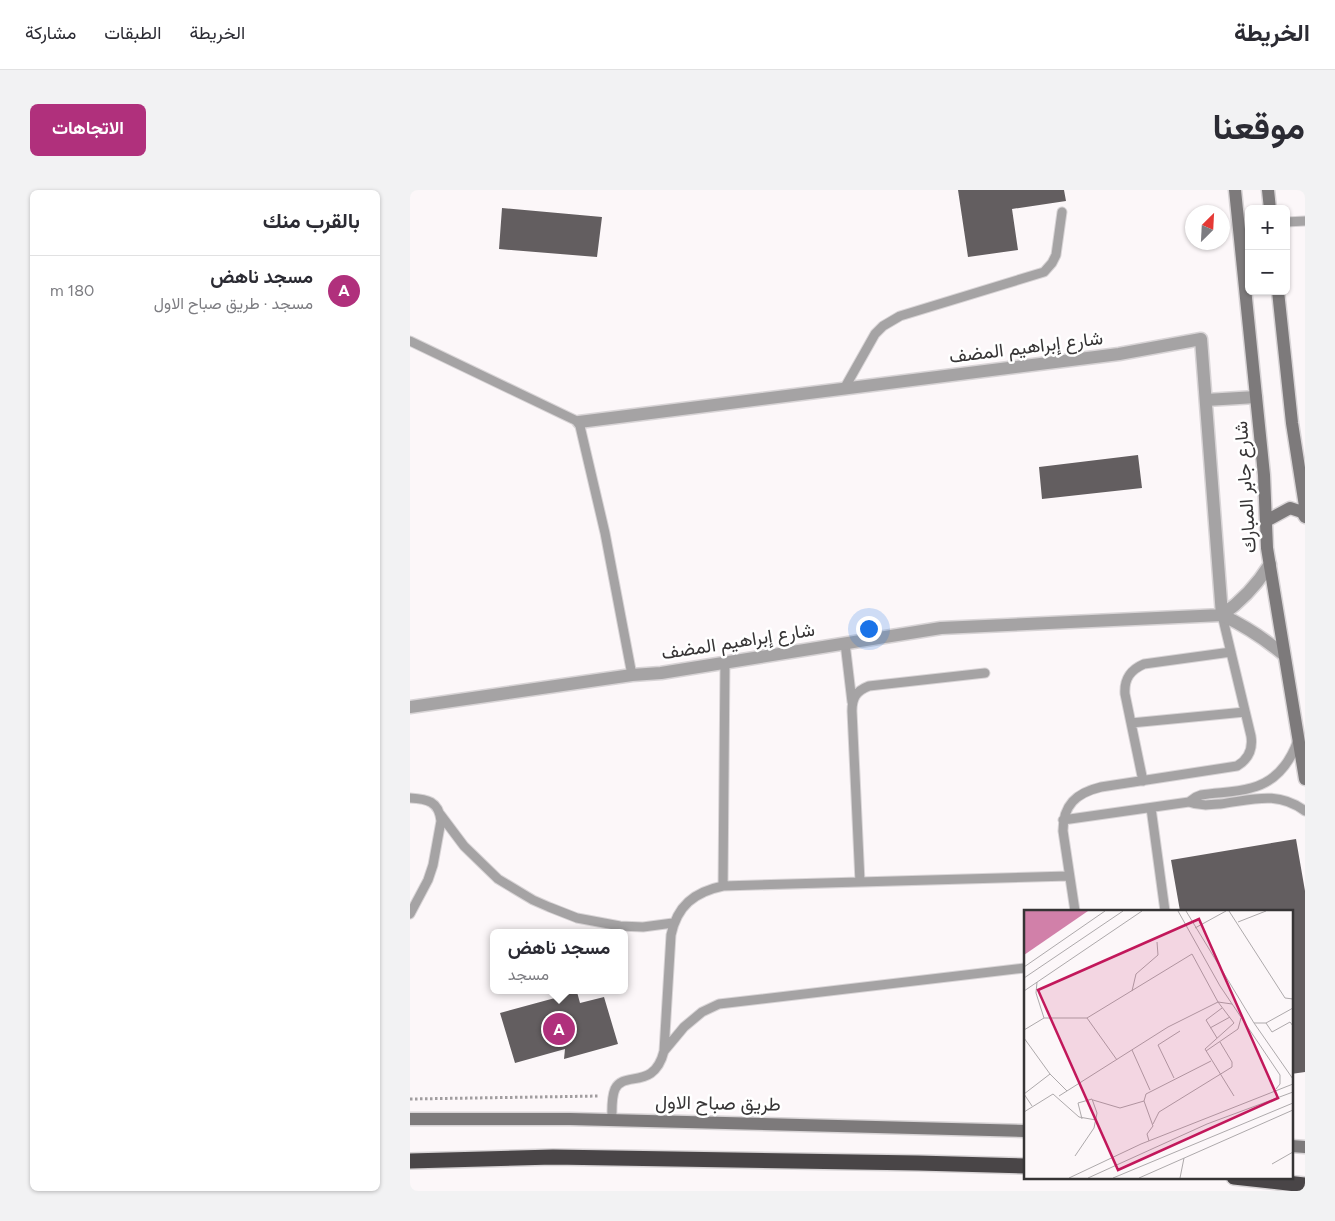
<!DOCTYPE html>
<html lang="ar">
<head>
<meta charset="utf-8">
<style>
  :root { --surface:#fff; --page:#f2f2f3; --text:#2b2b33; --muted:#7c7c81; --line:#e1e1e2; --accent:#b0307c }
  body { margin:0; font-family:Figtree,Vazirmatn,sans-serif; background:var(--page); color:var(--text); direction:rtl }
  .controls { position:absolute; right:15px; top:15px; display:grid; overflow:hidden; border-radius:8px; box-shadow:0 1px 4px #0004 }
  .controls button { width:45px; height:45px; display:grid; place-items:center; padding:0; border:0; border-bottom:1px solid var(--line); background:var(--surface); color:var(--text); font:25px sans-serif }
  .compass { position:absolute; left:775px; top:15px; width:45px; height:45px; border-radius:50%; background:var(--surface); box-shadow:0 1px 4px #0004; rotate:24deg }
  .you { position:absolute; left:458px; top:438px; width:18px; height:18px; margin:-12px; border:4px solid #fff; border-radius:50%; background:#1a73e8; box-shadow:0 0 0 8px #1a73e833 }
  .badge { display:grid; place-items:center; width:32px; height:32px; border-radius:50%; background:var(--accent); color:#fff; font-size:16px; font-weight:700 }
  .pin { position:absolute; translate:-50% -50%; border:2px solid #fff; box-shadow:0 1px 5px #0006 }
  .popup { position:absolute; left:80px; top:739px; width:138px; height:65px; box-sizing:border-box; display:grid; place-content:center; border-radius:8px; background:var(--surface); filter:drop-shadow(0 1px 4px #0005); font-size:16px; white-space:nowrap; color:var(--muted) }
  .popup b { font-size:19px; color:var(--text) }
  .popup::after { content:''; position:absolute; left:50%; top:100%; margin-left:-10px; border:10px solid transparent; border-top-color:var(--surface) }
  .list { margin:0; padding:0; list-style:none }
  h2 { display:flex; justify-content:space-between; align-items:center; height:65px; margin:0; padding:0 20px; font-size:21px }
  h2 small { font-size:16px; font-weight:400; color:var(--muted) }
  .list li { display:grid; grid-template-columns:32px 1fr auto; gap:15px; align-items:center; box-sizing:border-box; height:70px; padding:0 20px; border-top:1px solid var(--line) }
  .list b { display:block; font-size:19px; white-space:nowrap }
  .list p { margin:0; font-size:16px; white-space:nowrap; color:var(--muted) }
  .list em { font-size:16px; font-style:normal; color:var(--muted) }
  .map { position:relative; flex:none; width:895px; height:1001px; overflow:hidden; direction:ltr; border-radius:8px }
  header { display:flex; align-items:center; gap:30px; box-sizing:border-box; height:70px; padding:0 25px; background:var(--surface); border-bottom:1px solid var(--line) }
  header strong { font-size:24px }
  nav { display:flex; gap:28px; margin-inline-start:auto; font-size:18px }
  .intro { display:flex; align-items:center; justify-content:space-between; box-sizing:border-box; height:120px; padding:0 30px }
  h1 { margin:0; font-size:35px }
  .button { padding:12px 22px; border-radius:8px; background:var(--accent); color:#fff; font-size:18px; font-weight:700 }
  main { display:flex; gap:30px; padding:0 30px }
  aside { flex:1; background:var(--surface); border-radius:8px; box-shadow:0 1px 4px #0004 }
  .map>svg:first-child { display:block }
  .building { fill:#635e60 }
  .lines { fill:none; stroke-linecap:round; stroke-linejoin:round }
  .service-casing { stroke:#d8d4d6; stroke-width:11 }
  .minor-casing { stroke:#d8d4d6; stroke-width:15 }
  .secondary-casing { stroke:#d8d4d6; stroke-width:15 }
  .motorway-casing { stroke:#d8d4d6; stroke-width:18 }
  .path { stroke:#a19d9f; stroke-width:3; stroke-dasharray:2.5 2.5; stroke-linecap:butt }
  .service { stroke:#a5a3a4; stroke-width:9 }
  .minor { stroke:#a5a3a4; stroke-width:12 }
  .secondary { stroke:#7d7a7b; stroke-width:12 }
  .motorway { stroke:#494547; stroke-width:15 }
  .labels { text-anchor:middle; dominant-baseline:central; stroke-width:5; stroke-linejoin:round; paint-order:stroke }
  .street-label { font-size:19px; fill:#363435; stroke:#fff }
  .inset-road { fill:none; stroke:#ada9ab; stroke-width:1 }
  .view { fill:#c2185b; fill-opacity:0.15; stroke:#c2185b; stroke-width:2.5 }
  .inset-edge { fill:none; stroke:#363435; stroke-width:2.5 }
</style>
</head>
<body>
<header>
<strong>الخريطة</strong>
<nav><a>الخريطة</a><a>الطبقات</a><a>مشاركة</a></nav>
</header>
<div class="intro"><h1>موقعنا</h1><a class="button">الاتجاهات</a></div>
<main>
<div class="map">
<svg width="895" height="1001" viewBox="0 0 895 1001">
  <rect width="100%" height="100%" fill="#fcf7f9"/>
  <path class="building" d="M548 0H654L656 11 602 19 608 60 558 67Z
    M92 18 192 27 187 67 89 59Z
    M728 265 732 298 632 309 629 277Z
    M886 649 895 701V882L881 884V721H770L761 670Z
    M167 802 170 813 194 807 208 854 154 869 155 859 105 873 90 823Z"/>
  <g class="lines">
    <g class="service-casing">
      <path id="service" d="M876 32 895 31
        M0 151 169 232 195 343 222 485
        M434 199 465 144 473 136 490 126 634 82 642 73 646 65 652 22
        M435 453 442 512
        M721 533 835 522
        M733 591 715 504C714 489 720 480 734 474L821 462
        M0 608C17 609 29 611 31 631L23 675 18 690 0 724
        M779 612 786 607 791 605C807 602 825 603 841 598 865 592 880 573 888 550
        M741 618 755 721
        M30 624 54 656 88 689 123 710 139 717 167 728 210 736 233 737 263 733
        M653 630 779 612C790 616 799 615 810 614 842 610 867 600 895 621
        M450 692 442 521C442 508 446 501 459 496L575 483
        M313 696 315 472
        M665 721 653 641C653 615 666 603 691 597L827 576C839 569 843 559 841 546L812 425
        M254 861 274 837 292 822 309 814 615 778
        M202 931C202 921 201 908 205 899 214 880 244 901 254 861L261 745C267 716 284 702 313 696L659 686"/>
    </g>
    <g class="minor-casing">
      <path id="minor" d="M796 210 846 207
        M169 232 709 164 791 149 812 425
        M812 425C832 411 847 395 860 374
        M0 517 222 485 251 483 531 438 812 425C835 436 855 449 874 465"/>
    </g>
    <g class="secondary-casing">
      <path id="secondary" d="M825 0 854 285 857 358 895 589
        M858 0 860 19
        M868 101 882 233 895 316
        M856 331 880 318 892 322 895 327
        M0 929H160L615 941
        M881 956 895 957"/>
    </g>
    <g class="motorway-casing">
      <path id="motorway" d="M0 971 143 967 508 973 615 976
        M824 987 895 995"/>
    </g>
    <path class="path" d="M0 909 190 906"/>
    <use href="#service" class="service"/>
    <use href="#minor" class="minor"/>
    <use href="#secondary" class="secondary"/>
    <use href="#motorway" class="motorway"/>
  </g>
  <g class="labels">
    <g class="street-label">
      <text transform="translate(616 157) rotate(-7)">شارع إبراهيم المضف</text>
      <text transform="translate(835 297) rotate(-94)">شارع جابر المبارك</text>
      <text transform="translate(328 451) rotate(-9)">شارع إبراهيم المضف</text>
      <text transform="translate(308 913) rotate(1)">طريق صباح الاول</text>
    </g>
  </g>
  <g transform="translate(614 720)">
    <rect width="269" height="269" fill="#fcf7f9"/>
    <path d="M0 1H64L0 45Z" fill="#d180a9"/>
    <path class="inset-road" d="M154 1 196 76 256 165V174L252 179M162 1 230 113 269 169M205 1 261 88 269 89M214 12 242 1M171 18 202 1M0 57 81 1M0 68 99 1M13 72 12 83 20 108M0 81 118 1M108 81 112 64 134 45 133 32M63 108 168 44 194 92 210 113 181 139 210 186M230 113H242L269 98M242 113 248 122 266 112 269 116M186 118 206 107M0 120 20 108H63L93 150M0 128 26 164 0 184 8 196M193 128 182 110 198 98M108 140 126 180M182 141 214 119 217 108M26 164 43 181M150 168 134 135 156 121M35 186 144 117 194 92 208 94M69 190 96 198 120 191M0 202 29 184 55 207 72 210M129 214 135 202 208 157V152L196 132M125 231 123 224 129 216 120 191 122 184 187 151M51 246 70 218 73 203 68 189 54 193 58 209M248 254 269 242M45 268 117 234 269 174M64 268 183 214 269 182M89 268 269 193M115 268 269 200M156 268 160 248"/>
    <path class="view" d="M175 9 254 188 94 260 14 80Z"/>
    <rect width="269" height="269" class="inset-edge"/>
  </g>
</svg>
<div class="controls">
<button>+</button>
<button>−</button>
</div>
<svg class="compass" viewBox="-18 -18 36 36"><path d="M0-13l5 13h-10z" fill="#e53935"/><path d="M0 13l5-13h-10z" fill="#7c7c81"/></svg>
<div class="you"></div>
<div class="pin badge" style="left:149px;top:839px">A</div>
<div class="popup"><b>مسجد ناهض</b>مسجد</div>
</div>
<aside>
<h2>بالقرب منك<small></small></h2>
<ul class="list">
<li><span class="badge">A</span><div><b>مسجد ناهض</b><p>مسجد · طريق صباح الاول</p></div><em>180 m</em></li>
</ul>
</aside>
</main>
</body>
</html>
